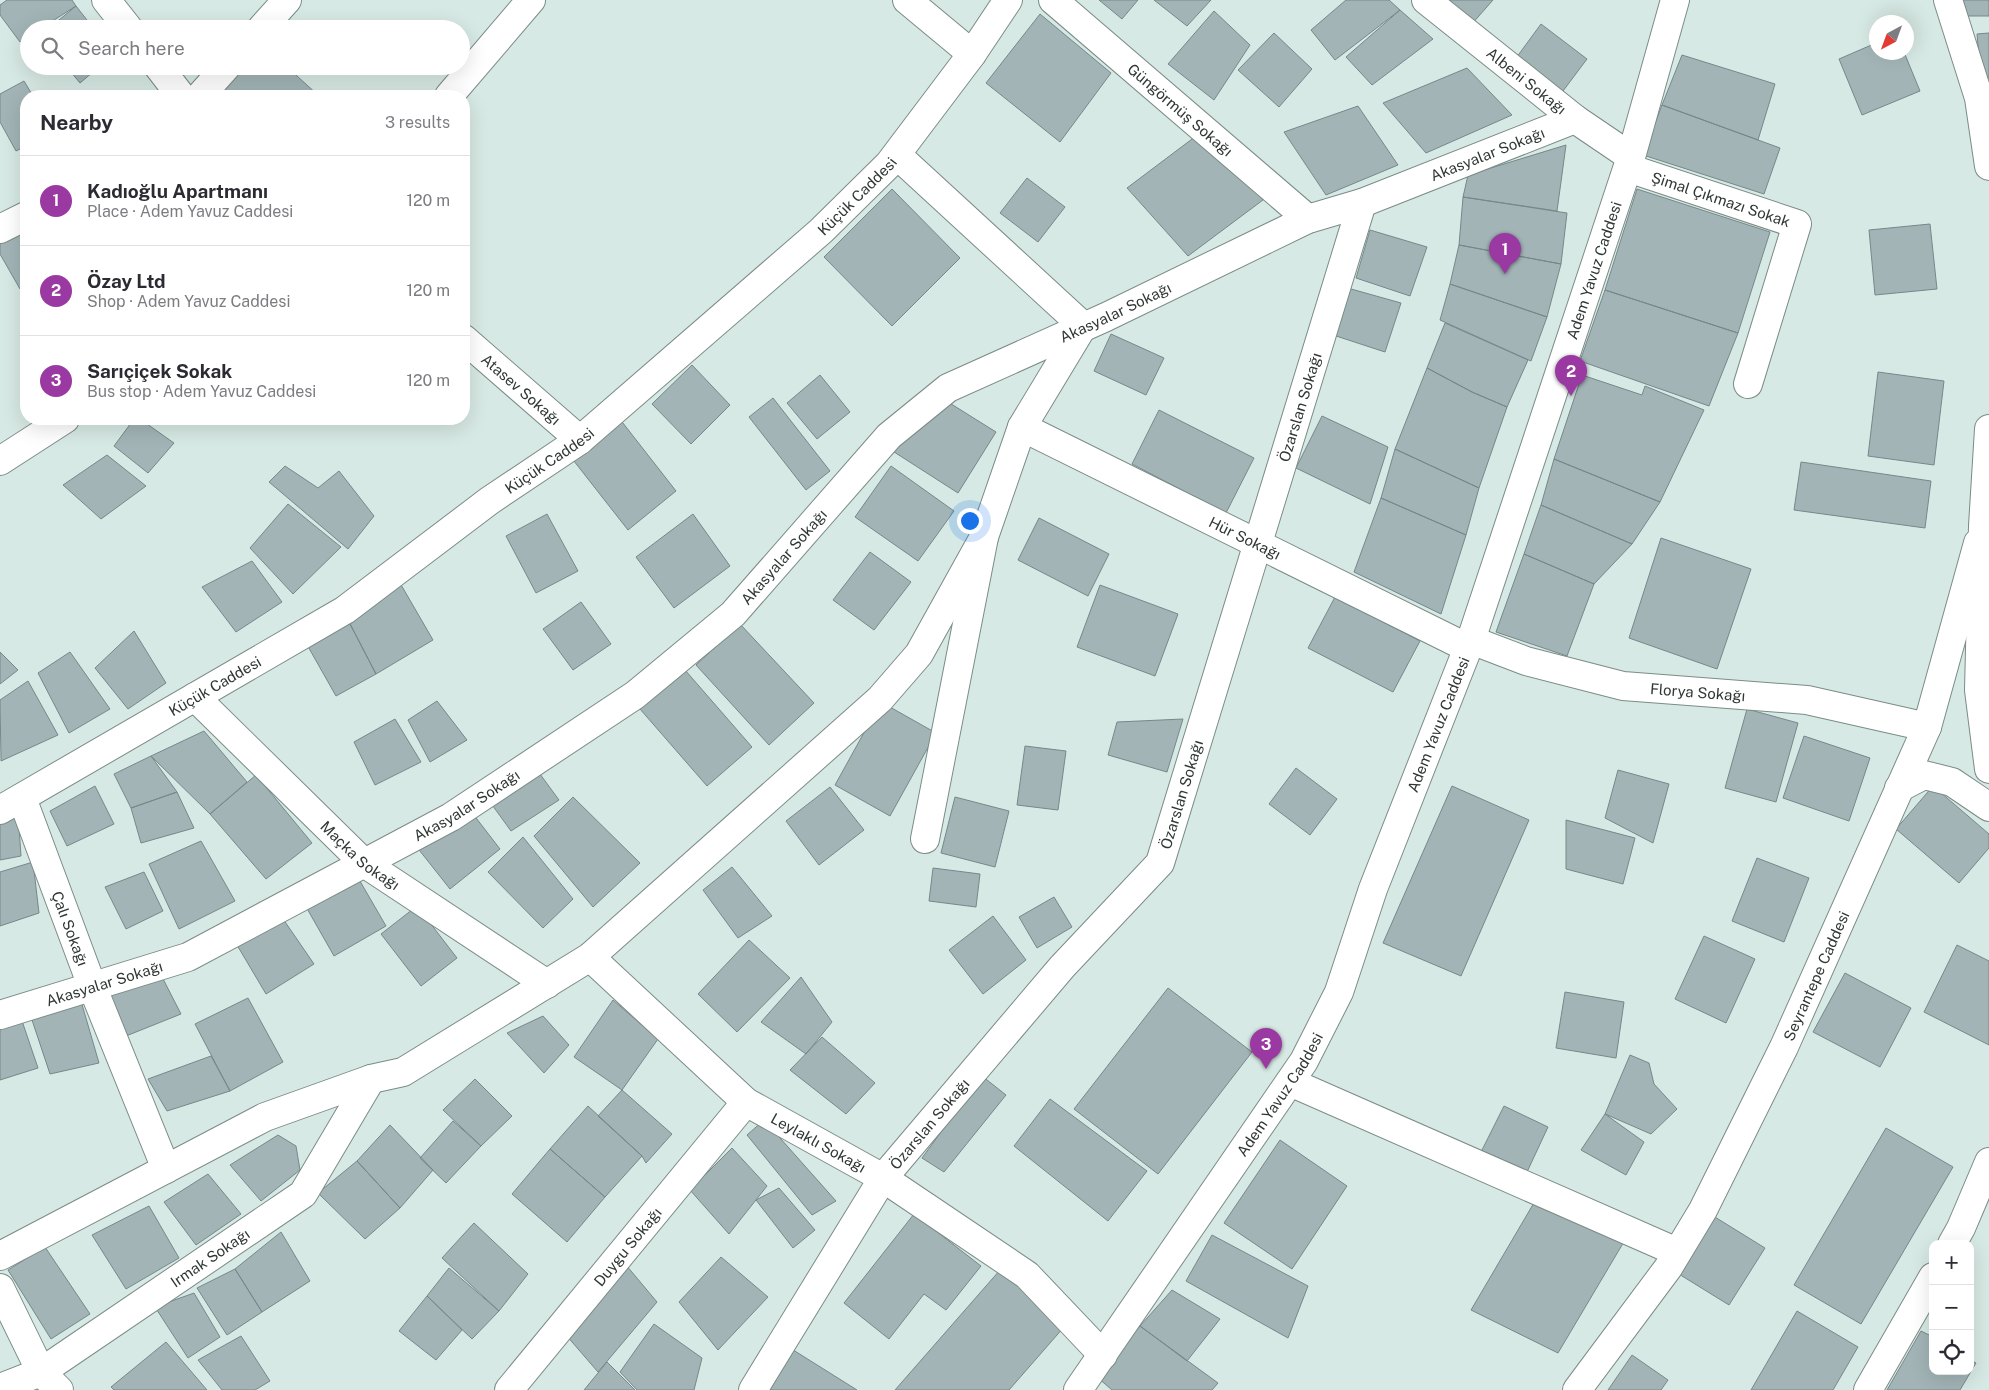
<!DOCTYPE html>
<html lang="en">
<head>
<meta charset="utf-8">
<style>
  :root { --surface:#fff; --page:#f7f7f7; --text:#2b2b33; --muted:#7c7c81; --line:#e1e1e2; --accent:#9a39a1 }
  body { margin:0; font-family:"Public Sans",sans-serif; background:var(--page); color:var(--text) }
  .controls { position:absolute; right:15px; bottom:15px; display:grid; overflow:hidden; border-radius:10px; box-shadow:0 5px 20px #0002 }
  .controls button { width:45px; height:45px; display:grid; place-items:center; padding:0; border:0; border-bottom:1px solid var(--line); background:var(--surface); color:var(--text); font:25px sans-serif }
  .compass { position:absolute; left:1869px; top:15px; width:45px; height:45px; border-radius:50%; background:var(--surface); box-shadow:0 5px 20px #0002; rotate:221deg }
  .you { position:absolute; left:969px; top:520px; width:18px; height:18px; margin:-12px; border:4px solid #fff; border-radius:50%; background:#1a73e8; box-shadow:0 0 0 8px #1a73e833 }
  .badge { display:grid; place-items:center; width:32px; height:32px; border-radius:50%; background:var(--accent); color:#fff; font-size:16px; font-weight:700 }
  .pin { position:absolute; translate:-50% -41px; filter:drop-shadow(0 1px 2px #0008) }
  .pin::after { content:''; position:absolute; top:26px; width:18px; height:15px; background:inherit; clip-path:polygon(0 0,100% 0,50% 100%) }
  .list { margin:0; padding:0; list-style:none }
  h2 { display:flex; justify-content:space-between; align-items:center; height:65px; margin:0; padding:0 20px; font-size:21px }
  h2 small { font-size:16px; font-weight:400; color:var(--muted) }
  .list li { display:grid; grid-template-columns:32px 1fr auto; gap:15px; align-items:center; box-sizing:border-box; height:90px; padding:0 20px; border-top:1px solid var(--line) }
  .list b { display:block; font-size:19px; white-space:nowrap }
  .list p { margin:0; font-size:16px; white-space:nowrap; color:var(--muted) }
  .list em { font-size:16px; font-style:normal; color:var(--muted) }
  .icon { flex:none; width:28px; height:28px; fill:none; stroke:currentColor; stroke-width:2; stroke-linecap:round; stroke-linejoin:round }
  .map { position:relative; flex:none; width:1989px; height:1390px; overflow:hidden }
  .search { position:absolute; background:var(--surface); box-shadow:0 5px 20px #0002; left:20px; top:20px; width:450px; height:55px; display:flex; align-items:center; gap:12px; box-sizing:border-box; padding:0 18px; border-radius:28px; color:var(--muted); font-size:19px }
  .panel { position:absolute; background:var(--surface); box-shadow:0 5px 20px #0002; left:20px; top:90px; width:450px; height:335px; border-radius:20px }
  .map>svg:first-child { display:block }
  .building { fill:#a2b4b6; stroke:#77888a }
  .lines { fill:none; stroke-linecap:round; stroke-linejoin:round }
  .street-casing { stroke:#7b8c87; stroke-width:30 }
  .secondary-casing { stroke:#7b8c87; stroke-width:30 }
  .street { stroke:#fff; stroke-width:28 }
  .secondary { stroke:#fff; stroke-width:28 }
  .labels { text-anchor:middle; dominant-baseline:central; stroke-width:4.5; stroke-linejoin:round; paint-order:stroke }
  .street-label { font-size:15px; fill:#303735; stroke:#e4f6f1 }
</style>
</head>
<body>
<div class="map">
<svg width="1989" height="1390" viewBox="0 0 1989 1390">
  <rect width="100%" height="100%" fill="#d7e9e4"/>
  <path class="building" d="M7 0H72L76 6 40 29H29V36L20 42 0 15V5Z
    M1099 0H1138L1122 19Z
    M1154 0H1211L1187 26Z
    M1346 0H1389L1400 10 1335 60 1311 30Z
    M1442 0H1493L1471 25Z
    M1961 0H1989V16H1965Z
    M76 6 94 29H48Z
    M1400 10 1433 39 1372 85 1346 57Z
    M1214 11 1250 45 1214 100 1168 64Z
    M1040 14 1111 73 1060 142 986 83Z
    M1541 24 1587 59 1557 99 1511 65Z
    M1274 33 1312 69 1279 107 1238 70Z
    M1989 33V78L1981 79 1977 34Z
    M1876 43V52H1904L1920 91 1862 115 1839 59Z
    M1682 55 1775 84 1758 140 1662 105Z
    M66 66H100L80 83Z
    M236 66H286L319 96H208Z
    M1467 68 1512 115 1426 153 1383 103Z
    M24 81 33 96H26V146L16 151 0 122V94Z
    M1662 105 1780 148 1764 194 1643 155Z
    M1358 106 1398 165 1326 195 1284 132Z
    M1204 130 1263 200 1188 256 1127 188Z
    M1566 145 1557 211 1463 197 1468 175Z
    M1027 178 1065 207 1038 242 1000 213Z
    M892 189 960 258 892 326 824 257Z
    M1637 189 1770 232 1738 333 1605 290Z
    M1463 197 1567 213 1561 264 1459 245Z
    M1930 224 1937 289 1875 295 1869 230Z
    M1370 230 1427 247 1410 296 1356 278Z
    M26 231V286L20 289 0 254V242Z
    M1459 245 1561 264 1547 317 1450 284Z
    M1450 284 1547 317 1531 361 1440 320Z
    M1344 287 1401 303 1385 352 1330 334Z
    M1605 290 1738 333 1709 406 1580 361Z
    M1445 323 1528 360 1507 407 1472 392 1427 368Z
    M1111 334 1164 358 1146 395 1094 371Z
    M692 365 730 405 691 444 652 404Z
    M1427 368 1472 392 1507 407 1479 488 1395 449Z
    M1878 372 1944 381 1934 465 1868 456Z
    M820 375 850 412 817 439 787 403Z
    M1582 375 1642 395 1645 386 1704 410 1660 502 1554 459Z
    M773 398 830 471 806 490 749 417Z
    M948 402 996 432 958 493 891 450Z
    M1159 410 1254 458 1226 513 1132 464Z
    M1322 416 1388 447 1370 504 1296 468Z
    M619 418 676 491 628 530 570 456Z
    M134 419H140L174 443 148 473 114 446Z
    M1395 449 1479 488 1466 535 1381 498Z
    M107 455 146 486 101 519 63 485Z
    M1554 459 1660 502 1632 544 1541 505Z
    M1801 462 1931 481 1925 528 1794 510Z
    M285 466 318 488 339 471 374 516 348 549 269 482Z
    M891 466 954 511 918 561 855 517Z
    M1381 498 1466 535 1441 614 1354 572Z
    M288 504 341 547 293 594 250 548Z
    M1541 505 1632 544 1594 584 1524 554Z
    M547 514 578 571 536 593 506 536Z
    M693 514 730 566 674 608 636 557Z
    M1039 518 1109 554 1088 596 1018 560Z
    M1661 538 1751 569 1717 669 1629 638Z
    M870 552 911 582 874 630 833 600Z
    M1524 554 1594 584 1567 656 1496 632Z
    M252 561 282 602 236 632 202 587Z
    M400 583 433 640 376 674 348 620Z
    M1100 585 1178 614 1155 676 1077 647Z
    M1335 597 1420 641 1393 692 1308 648Z
    M581 602 611 644 573 670 543 629Z
    M348 620 376 674 336 696 306 643Z
    M740 624 814 703 769 745 696 665Z
    M134 631 166 683 128 709 95 668Z
    M0 652 18 670 0 684Z
    M70 652 110 709 69 733 38 673Z
    M685 670 752 747 707 786 640 709Z
    M28 681 58 735 1 761 0 700Z
    M437 701 467 740 430 762 408 720Z
    M881 702 936 733 890 816 835 785Z
    M1747 709 1798 723 1776 802 1725 788Z
    M395 719 421 762 375 785 354 742Z
    M1183 719 1167 772 1108 755 1117 722Z
    M204 731 247 782 210 814 151 756Z
    M1804 736 1870 758 1849 821 1783 798Z
    M1025 746 1066 751 1058 810 1017 805Z
    M151 756 177 792 131 808 114 774Z
    M1296 768 1337 799 1310 835 1269 804Z
    M537 770 559 800 511 831 490 802Z
    M1618 770 1669 784 1653 843 1605 818Z
    M256 775 312 843 266 879 210 814Z
    M95 786 114 824 67 846 50 811Z
    M1452 786 1529 820 1461 976 1383 943Z
    M1933 786 1989 834V848L1959 883 1896 829Z
    M830 787 864 830 819 865 786 821Z
    M177 792 194 828 141 843 131 808Z
    M573 797 640 863 593 907 534 836Z
    M955 797 1009 811 995 867 941 853Z
    M18 813 21 856 0 860V819Z
    M473 814 500 849 450 889 416 846Z
    M1566 820 1635 838 1623 884 1566 869Z
    M523 837 573 899 543 928 488 872Z
    M201 841 235 901 179 929 149 864Z
    M1757 858 1809 878 1784 942 1732 921Z
    M33 862 39 913 0 926V872Z
    M732 867 772 916 738 938 703 890Z
    M933 868 980 874 976 907 929 901Z
    M144 872 163 911 126 929 105 887Z
    M357 876 386 926 334 956 305 905Z
    M1054 897 1072 927 1037 948 1019 917Z
    M417 906 457 958 421 986 381 934Z
    M281 916 314 964 266 994 234 940Z
    M993 916 1026 960 983 994 949 950Z
    M1704 936 1755 959 1726 1023 1675 999Z
    M749 940 790 978 737 1032 698 994Z
    M1957 945 1989 961V1045L1924 1012Z
    M160 973 181 1014 126 1036 107 991Z
    M1845 973 1911 1008 1880 1067 1813 1032Z
    M801 977 832 1022 806 1054 761 1022Z
    M1168 988 1252 1052 1158 1174 1074 1109Z
    M1565 992 1624 1002 1616 1058 1556 1048Z
    M248 998 283 1062 230 1091 195 1024Z
    M613 1000 658 1039 622 1090 574 1057Z
    M81 1001 99 1063 50 1074 31 1017Z
    M543 1016 569 1045 544 1073 507 1033Z
    M21 1018 38 1068 0 1080V1025Z
    M822 1037 875 1083 846 1114 790 1070Z
    M1630 1055 1649 1063 1654 1084 1677 1109 1651 1134 1605 1114Z
    M211 1056 230 1091 167 1111 148 1079Z
    M982 1076 1006 1095 944 1172 922 1158Z
    M475 1079 512 1116 481 1146 443 1110Z
    M622 1090 672 1134 646 1163 642 1156 598 1116Z
    M1050 1099 1147 1171 1108 1221 1014 1146Z
    M588 1106 642 1156 605 1197 550 1149Z
    M1504 1106 1548 1127 1527 1172 1481 1152Z
    M1605 1114 1644 1142 1626 1175 1581 1150Z
    M764 1120 836 1201 812 1215 747 1135Z
    M453 1121 481 1146 446 1183 420 1158Z
    M390 1125 433 1170 400 1208 357 1161Z
    M1886 1128 1953 1167 1861 1324 1794 1285Z
    M278 1135 296 1146 300 1170 261 1201 230 1165Z
    M1280 1140 1347 1186 1292 1269 1224 1223Z
    M732 1148 767 1186 729 1234 690 1190Z
    M550 1149 605 1197 567 1242 512 1194Z
    M357 1161 400 1208 365 1239 318 1193Z
    M208 1174 241 1214 196 1245 164 1202Z
    M779 1188 815 1230 793 1248 756 1200Z
    M1538 1196 1625 1240 1558 1353 1471 1310Z
    M149 1206 179 1258 126 1289 92 1235Z
    M914 1214 981 1266 946 1310 924 1294 889 1339 844 1303Z
    M1710 1214 1765 1248 1729 1305 1674 1271Z
    M474 1223 528 1274 499 1311 442 1258Z
    M281 1232 310 1281 262 1312 235 1269Z
    M1212 1235 1308 1286 1288 1338 1186 1281Z
    M45 1247 90 1314 51 1339 8 1270Z
    M721 1257 768 1297 718 1350 679 1302Z
    M626 1265 657 1302 598 1372 566 1335Z
    M449 1268 499 1311 472 1339 427 1296Z
    M235 1269 262 1312 227 1335 197 1288Z
    M1000 1270 1064 1327 1009 1390H895Z
    M1172 1290 1220 1319 1187 1361 1140 1326Z
    M194 1293 220 1337 188 1358 155 1307Z
    M427 1296 462 1330 436 1360 399 1331Z
    M1797 1311 1858 1347 1833 1390H1751Z
    M654 1324 702 1358 694 1390H637L620 1372Z
    M1140 1326 1218 1383 1212 1390H1112L1097 1377Z
    M1921 1331 1933 1337V1371H1970V1360L1976 1363 1960 1390H1887Z
    M241 1336 270 1381 255 1390H222L198 1360Z
    M166 1342 207 1390H114L111 1387Z
    M790 1348 857 1390H765Z
    M1632 1355 1668 1380 1661 1390H1608Z
    M607 1362 635 1390H584Z"/>
  <g class="lines">
    <g class="street-casing">
      <g id="street">
        <path d="M106 0 129 29"/>
        <path d="M907 0 972 54"/>
        <path id="s1" d="M1053 0 1308 219"/>
        <path id="s2" d="M1426 0 1575 119 1631 157"/>
        <path d="M261 29 287 0"/>
        <path d="M158 66 181 96"/>
        <path d="M200 96 227 66"/>
        <path d="M449 96 531 0"/>
        <path d="M897 155 1083 326 1022 427 984 537 925 839"/>
        <path id="s3" d="M1628 168 1797 224 1748 384"/>
        <path d="M0 229 26 216"/>
        <path id="s4" d="M464 339 580 440"/>
        <path id="s5" d="M1022 427 1468 648"/>
        <path d="M0 461 65 419"/>
        <path id="s6" d="M1471 640 1526 661 1623 686 1807 700 1927 727"/>
        <path id="s7" d="M195 697 364 863 547 984"/>
        <path d="M1899 788 1924 775 1952 782 1989 807"/>
        <path id="s8" d="M22 798 92 986 166 1169"/>
        <path id="s9" d="M0 810 345 610 489 501 580 440 821 231 889 164 972 54 1008 0"/>
        <path id="s10" d="M590 957 746 1102 883 1178 1027 1275 1103 1355"/>
        <path id="s11" d="M0 1015 188 957 451 817 635 695 733 614 889 436 948 388 1106 317 1308 219 1362 203 1575 119"/>
        <path d="M1290 1082 1677 1252"/>
        <path d="M1952 1244 1961 1228 1989 1162"/>
        <path d="M0 1256 265 1117 371 1079 403 1072 590 957 880 699 919 654 984 537"/>
        <path d="M0 1288 41 1372 59 1390"/>
        <path id="s12" d="M0 1388 41 1372 303 1194 371 1079"/>
        <path id="s13" d="M509 1390 746 1102"/>
        <path id="s14" d="M753 1390 883 1178 1062 967 1160 863 1362 203"/>
        <path id="s15" d="M1577 1390 1668 1268 1703 1210 1784 1047 1927 727 1978 543"/>
        <path d="M1868 1390 1933 1277"/>
      </g>
    </g>
    <g class="secondary-casing">
      <g id="secondary">
        <path d="M1948 0 1979 98 1989 166"/>
        <path d="M1989 429 1983 526 1979 690 1989 769"/>
        <path id="s16" d="M1078 1390 1304 1061 1339 992 1373 889 1471 640 1631 157 1675 0"/>
      </g>
    </g>
    <use href="#street" class="street"/>
    <use href="#secondary" class="secondary"/>
  </g>
  <g class="labels">
    <g class="street-label">
      <text stroke="none"><textPath href="#s2" startOffset="129">Albeni Sokağı</textPath></text>
      <text stroke="none"><textPath href="#s1" startOffset="168">Güngörmüş Sokağı</textPath></text>
      <text stroke="none"><textPath href="#s11" startOffset="1744">Akasyalar Sokağı</textPath></text>
      <text stroke="none"><textPath href="#s9" startOffset="1058">Küçük Caddesi</textPath></text>
      <text stroke="none"><textPath href="#s3" startOffset="98">Şimal Çıkmazı Sokak</textPath></text>
      <text stroke="none"><textPath href="#s16" startOffset="1242">Adem Yavuz Caddesi</textPath></text>
      <text stroke="none"><textPath href="#s11" startOffset="1339">Akasyalar Sokağı</textPath></text>
      <text stroke="none"><textPath href="#s4" startOffset="76">Atasev Sokağı</textPath></text>
      <text stroke="none"><textPath href="#s14" startOffset="1145">Özarslan Sokağı</textPath></text>
      <text stroke="none"><textPath href="#s9" startOffset="652">Küçük Caddesi</textPath></text>
      <text stroke="none"><textPath href="#s5" startOffset="249">Hür Sokağı</textPath></text>
      <text stroke="none"><textPath href="#s11" startOffset="919">Akasyalar Sokağı</textPath></text>
      <text stroke="none"><textPath href="#s9" startOffset="248">Küçük Caddesi</textPath></text>
      <text stroke="none"><textPath href="#s6" startOffset="234">Florya Sokağı</textPath></text>
      <text stroke="none"><textPath href="#s16" startOffset="762">Adem Yavuz Caddesi</textPath></text>
      <text stroke="none"><textPath href="#s14" startOffset="740">Özarslan Sokağı</textPath></text>
      <text stroke="none"><textPath href="#s11" startOffset="514">Akasyalar Sokağı</textPath></text>
      <text stroke="none"><textPath href="#s7" startOffset="229">Maçka Sokağı</textPath></text>
      <text stroke="none"><textPath href="#s8" startOffset="139">Çalı Sokağı</textPath></text>
      <text stroke="none"><textPath href="#s15" startOffset="480">Seyrantepe Caddesi</textPath></text>
      <text stroke="none"><textPath href="#s11" startOffset="109">Akasyalar Sokağı</textPath></text>
      <text stroke="none"><textPath href="#s16" startOffset="358">Adem Yavuz Caddesi</textPath></text>
      <text stroke="none"><textPath href="#s14" startOffset="320">Özarslan Sokağı</textPath></text>
      <text stroke="none"><textPath href="#s10" startOffset="296">Leylaklı Sokağı</textPath></text>
      <text stroke="none"><textPath href="#s13" startOffset="186">Duygu Sokağı</textPath></text>
      <text stroke="none"><textPath href="#s12" startOffset="248">Irmak Sokağı</textPath></text>
    </g>
  </g>
</svg>
<div class="controls">
<button>+</button>
<button>−</button>
<button><svg class="icon" aria-label="locate" viewBox="0 0 24 24"><circle cx="12" cy="12" r="6"/><path d="M12 2v4M12 18v4M2 12h4M18 12h4"/></svg></button>
</div>
<svg class="compass" viewBox="-18 -18 36 36"><path d="M0-13l5 13h-10z" fill="#e53935"/><path d="M0 13l5-13h-10z" fill="#7c7c81"/></svg>
<div class="you"></div>
<div class="pin badge" style="left:1505px;top:274px">1</div>
<div class="pin badge" style="left:1571px;top:396px">2</div>
<div class="pin badge" style="left:1266px;top:1069px">3</div>
<div class="search"><svg class="icon" aria-label="search" viewBox="0 0 24 24"><circle cx="10" cy="10" r="6"/><path d="M15 15l6 6"/></svg>Search here</div>
<section class="panel">
<h2>Nearby<small>3 results</small></h2>
<ul class="list">
<li><span class="badge">1</span><div><b>Kadıoğlu Apartmanı</b><p>Place · Adem Yavuz Caddesi</p></div><em>120 m</em></li>
<li><span class="badge">2</span><div><b>Özay Ltd</b><p>Shop · Adem Yavuz Caddesi</p></div><em>120 m</em></li>
<li><span class="badge">3</span><div><b>Sarıçiçek Sokak</b><p>Bus stop · Adem Yavuz Caddesi</p></div><em>120 m</em></li>
</ul>
</section>
</div>
</body>
</html>
